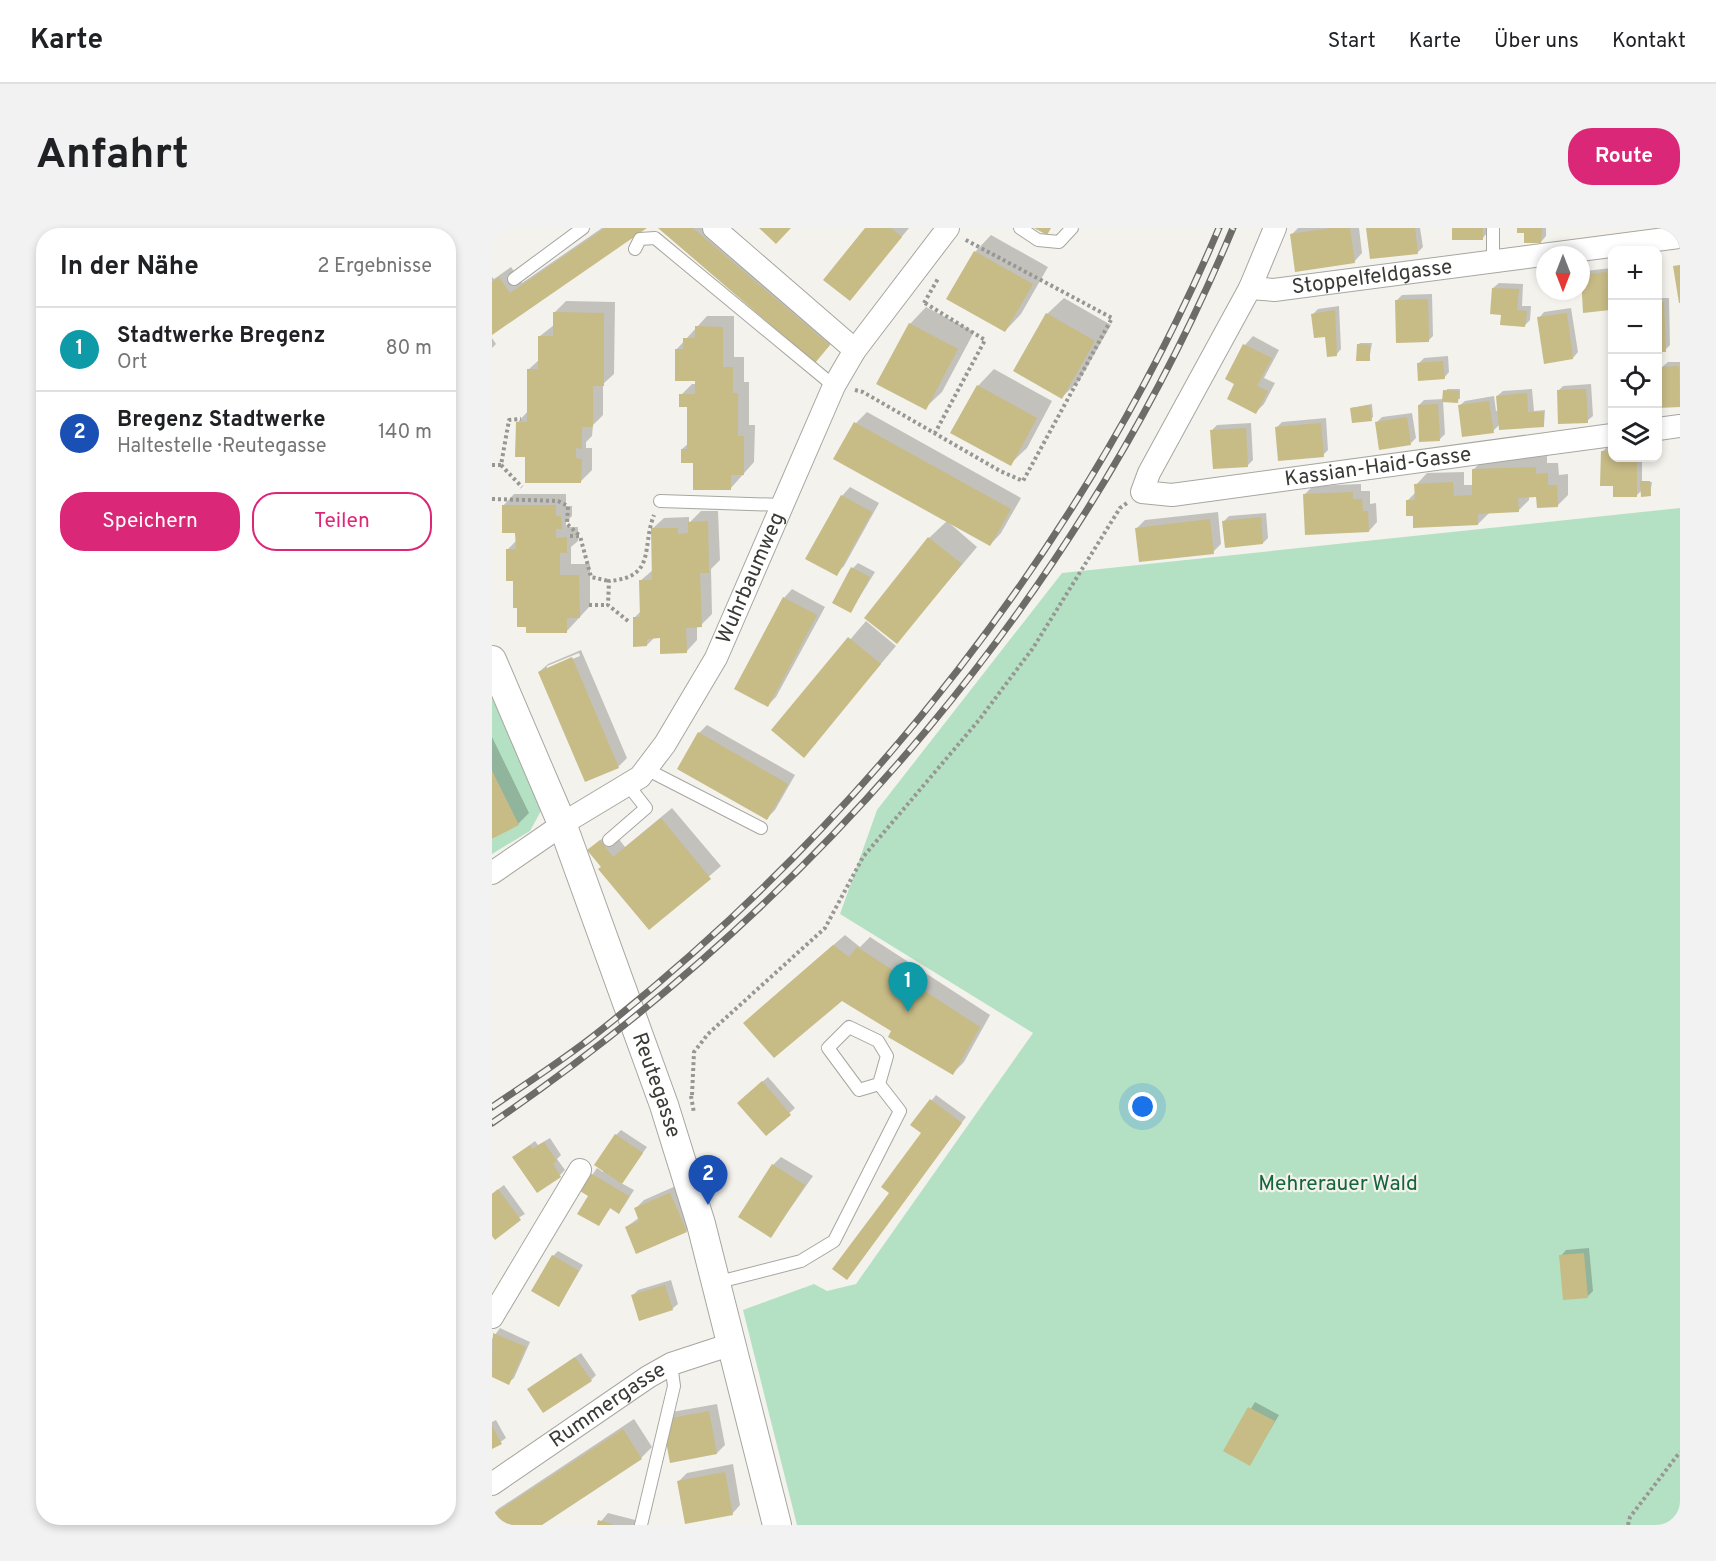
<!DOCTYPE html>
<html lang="de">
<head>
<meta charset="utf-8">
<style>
  :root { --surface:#fff; --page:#f2f2f2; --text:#202124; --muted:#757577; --line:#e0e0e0; --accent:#db2777 }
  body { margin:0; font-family:Overpass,sans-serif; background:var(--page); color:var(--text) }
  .controls { position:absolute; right:18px; top:18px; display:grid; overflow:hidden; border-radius:12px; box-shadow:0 3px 9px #0003 }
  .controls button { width:54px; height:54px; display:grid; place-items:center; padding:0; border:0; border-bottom:2px solid var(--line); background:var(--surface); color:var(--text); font:30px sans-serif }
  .compass { position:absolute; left:1044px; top:18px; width:54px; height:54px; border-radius:50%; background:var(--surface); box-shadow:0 3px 9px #0003; rotate:180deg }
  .you { position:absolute; left:651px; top:879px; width:21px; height:21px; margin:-15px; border:4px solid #fff; border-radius:50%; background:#1a73e8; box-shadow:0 0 0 9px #1a73e833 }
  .badge { display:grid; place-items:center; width:39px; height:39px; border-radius:50%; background:var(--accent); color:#fff; font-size:20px; font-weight:700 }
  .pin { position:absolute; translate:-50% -50px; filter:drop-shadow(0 2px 3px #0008) }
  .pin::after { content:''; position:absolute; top:32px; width:21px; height:18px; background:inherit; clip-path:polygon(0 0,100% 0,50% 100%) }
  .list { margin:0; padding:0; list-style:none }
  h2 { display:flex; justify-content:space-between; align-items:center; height:78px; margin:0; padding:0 24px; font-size:26px }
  h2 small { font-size:20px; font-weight:400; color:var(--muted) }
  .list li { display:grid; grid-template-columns:39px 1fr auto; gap:18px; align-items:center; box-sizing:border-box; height:84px; padding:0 24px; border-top:2px solid var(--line) }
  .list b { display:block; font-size:22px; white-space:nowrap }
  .list p { margin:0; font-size:20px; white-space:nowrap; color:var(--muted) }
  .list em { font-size:20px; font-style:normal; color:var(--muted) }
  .actions { display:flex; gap:12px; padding:18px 24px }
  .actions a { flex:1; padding:14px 0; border:2px solid var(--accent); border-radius:24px; text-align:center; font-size:21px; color:var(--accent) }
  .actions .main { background:var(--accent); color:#fff }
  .icon { flex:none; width:33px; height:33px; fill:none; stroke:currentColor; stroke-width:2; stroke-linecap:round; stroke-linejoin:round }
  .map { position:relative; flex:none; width:1188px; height:1297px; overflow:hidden; border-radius:24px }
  header { display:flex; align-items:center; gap:36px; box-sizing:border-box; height:84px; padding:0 30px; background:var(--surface); border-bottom:2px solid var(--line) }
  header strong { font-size:28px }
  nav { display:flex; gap:33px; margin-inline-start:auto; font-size:21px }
  .intro { display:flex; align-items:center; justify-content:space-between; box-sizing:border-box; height:144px; padding:0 36px }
  h1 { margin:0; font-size:42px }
  .button { padding:15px 27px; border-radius:24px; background:var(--accent); color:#fff; font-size:21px; font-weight:700 }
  main { display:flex; gap:36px; padding:0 36px }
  aside { flex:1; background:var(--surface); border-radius:24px; box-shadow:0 3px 9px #0003 }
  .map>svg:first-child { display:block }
  .green { fill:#b4e1c3 }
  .shadow { fill:#0003; fill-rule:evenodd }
  .building { fill:#c7bb86 }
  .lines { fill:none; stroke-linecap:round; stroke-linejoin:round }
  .service-casing { stroke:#a7a6a0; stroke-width:14 }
  .minor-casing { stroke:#a7a6a0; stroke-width:24 }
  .tertiary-casing { stroke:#a7a6a0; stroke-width:30 }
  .path { stroke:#989793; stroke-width:4; stroke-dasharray:3 3; stroke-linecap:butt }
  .service { stroke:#fff; stroke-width:12 }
  .minor { stroke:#fff; stroke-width:22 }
  .tertiary { stroke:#fff; stroke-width:28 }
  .rail-casing { stroke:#6d6c68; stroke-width:7 }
  .rail { stroke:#f3f2ec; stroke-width:4.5; stroke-dasharray:14; stroke-linecap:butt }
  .labels { text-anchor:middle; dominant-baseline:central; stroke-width:4.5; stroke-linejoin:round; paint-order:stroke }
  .street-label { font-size:21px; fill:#3a3a37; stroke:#f3f2ec }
  .park-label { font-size:21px; fill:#14653c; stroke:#f3f2ec }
</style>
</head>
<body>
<header>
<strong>Karte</strong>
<nav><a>Start</a><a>Karte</a><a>Über uns</a><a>Kontakt</a></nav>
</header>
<div class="intro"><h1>Anfahrt</h1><a class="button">Route</a></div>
<main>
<aside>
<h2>In der Nähe<small>2 Ergebnisse</small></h2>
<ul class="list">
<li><span class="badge" style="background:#0f9aa8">1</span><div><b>Stadtwerke Bregenz</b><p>Ort</p></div><em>80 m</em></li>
<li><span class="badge" style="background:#1a4fb4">2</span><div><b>Bregenz Stadtwerke</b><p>Haltestelle · Reutegasse</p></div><em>140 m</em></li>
</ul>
<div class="actions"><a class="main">Speichern</a><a>Teilen</a></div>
</aside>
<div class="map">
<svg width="1188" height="1297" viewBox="0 0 1188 1297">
  <rect width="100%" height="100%" fill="#f3f2ec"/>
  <path class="green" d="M1188 280V1297H305L251 1082 322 1056 335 1063 364 1056 541 805 348 686 385 582 570 345Z
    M0 470 50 581 38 603 0 626V611L26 597 0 543Z"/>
  <path class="shadow" d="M110 0H152L0 105V49L2 51 19 39 30 55Z
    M168 0H225L348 106 323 133Z
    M375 0H417L358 71Z
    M806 0H867L870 25 862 34 799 7Z
    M875 0H928L931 19 926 24Z
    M961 0H995V5L990 11Z
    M1027 0H1054V8L1049 14Z
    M499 7 556 39 529 86 513 103 483 24Z
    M1119 40 1120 78 1118 80 1092 83 1089 47 1094 43Z
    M1007 55 1031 56 1030 78H1039L1038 92 1033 97 1001 60Z
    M940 66 941 108 936 113 905 72 910 67Z
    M572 70 619 97 587 153 570 169 555 86Z
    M1166 70H1177L1178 117 1173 122 1166 123Z
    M74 73 123 74 122 146 111 156V187L101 197 100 208 94 214V220H100V242L89 253 34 227 25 195 36 183 37 141 48 131V108L62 97 63 84Z
    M847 78 849 121 844 127 821 86 826 81Z
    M434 79 482 104 450 164 433 180 418 96Z
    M1079 80 1086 124 1081 130 1047 90 1052 84Z
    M215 88H242V129H252V154H257V197H263L262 234 239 260 190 221 197 215V177L189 167 200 156H204V152L184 122Z
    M761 108 787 122 772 150 783 155 772 176 764 184 744 155 735 151 753 117Z
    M0 110 4 116 0 120Z
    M868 115H880L877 132 866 117Z
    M956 128 957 144 952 150 926 136 932 130Z
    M1176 134H1188V177L1166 178V146H1170V139Z
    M502 141 560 173 535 220 518 236 486 158Z
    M1099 156 1101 188 1095 193 1066 163 1071 158Z
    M955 161H968V171L951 173 953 206 947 212 927 177 932 172 952 171Z
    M1040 161 1042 183 1053 182 1052 197 1008 196 1001 203 967 178 973 173 1002 168 1004 183 1007 182 1005 168 1011 163Z
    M880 176 881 189 879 191 859 180Z
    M375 184 529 270 509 305 498 317 455 293 485 319 405 414 437 310 455 293 344 231 364 195Z
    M920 185 924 210 919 215 884 195 890 189Z
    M834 190 836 222 831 227 785 199 790 194Z
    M759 195 761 232 756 237 719 203 725 197Z
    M1116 218H1120V230H1150V254H1160L1158 267 1150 262 1144 268 1123 257 1110 224Z
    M1055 228V235H1066L1067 247 1076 246V267L1065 278 1046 268H1037V272L1026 283 997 285 986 296 922 286 915 273 924 264V257L935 245 972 244V257H982L981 242 992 231Z
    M869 256V263H878V276L884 275 885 294 877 303 813 266 821 258Z
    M358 259 387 275 352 338 344 346 315 330 350 268Z
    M22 266H74V278H80V288L74 294V299H86V313L79 319V336H98V378L74 404 35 398 15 322 25 312V303L11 278Z
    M209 283H226L228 332 219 341 220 386 209 397 205 398V412L194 424 169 409H163L155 417 142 390 149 383 148 353 162 341 160 301 172 290 197 289V295Z
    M726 284 729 316 721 324 645 300 653 292Z
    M774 285 776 310 771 315 732 293 737 288Z
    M366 335 383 344 359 383 361 340Z
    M300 361 333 379 284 469 276 477 292 370Z
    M374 393 404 418 311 528 281 502Z
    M89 422 135 530 127 538 94 552 47 444 56 436ZM87 425 88 428 55 441V438Z
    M215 497 303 547 283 582 275 590 207 505Z
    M0 509 37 585 26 596 0 609Z
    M180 580 229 638 157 700 97 622 120 602 133 619Z
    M353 707 368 719 378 709 498 787 472 834 461 845 401 803 349 771 264 784Z
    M276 849 303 880 274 906 252 869Z
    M444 867 474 889 355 1050 431 904 420 897Z
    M129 902 155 919 129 955 142 962 132 978 127 984 119 979 107 996 98 967 90 962 105 940 111 944 124 907Z
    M58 910 69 927 65 931 73 942 68 947 22 929 43 913 46 917Z
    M289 929 321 948 279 1008 281 937Z
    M12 957 33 986 0 1006V966Z
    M186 957 202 995 194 1003 134 999 148 989 144 980 152 972Z
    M1097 1020 1101 1063 1096 1068 1069 1028 1074 1022Z
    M66 1023 91 1037 67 1077 61 1028Z
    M179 1052 186 1076 180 1081 140 1068 146 1062Z
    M8 1100 38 1114 22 1150 16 1155 0 1148V1111Z
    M89 1125 104 1147 99 1152 36 1161Z
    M763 1174 787 1187 758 1236 733 1223Z
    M225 1176 233 1217 225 1225 179 1233 180 1184Z
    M142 1191 160 1219 149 1230 47 1297H0V1287L6 1281Z
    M4 1192 14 1210 0 1220V1194Z
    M241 1236 248 1277 240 1286 187 1253 195 1245Z
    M116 1285 147 1293 146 1297H106Z"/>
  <path class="building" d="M113 0H155L0 107V54L7 49 18 65Z
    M166 0H201L338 117 323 135Z
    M267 0H299L284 16Z
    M373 0H399L410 9 358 73 331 52Z
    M542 0H559L555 7Z
    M840 0H858L863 35 803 44 798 6Z
    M874 0H923L926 26 878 31Z
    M960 0H991V12H960Z
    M1025 0H1050L1049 15H1032V5H1025Z
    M482 23 541 56 513 104 454 71Z
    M1188 37V75H1187L1181 38Z
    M1115 44 1118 82 1091 85 1089 47Z
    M1000 60 1027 61 1025 82 1035 83 1033 99 1008 97 1009 87 998 86Z
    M936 71 937 114 904 115 903 72Z
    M1166 74H1172L1174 124H1166Z
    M843 82 845 128 835 129 833 109 822 110 819 86Z
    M61 84 112 85V158H101V199H90V221L84 220V230L90 231 89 255H33V229H23L24 194H35V141H46V108H61Z
    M554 85 603 113 570 171 521 143Z
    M1075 85 1081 131 1052 136 1045 89Z
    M417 95 466 121 434 182 384 156Z
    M203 98 231 99V139H241V165H246V208H252V247H239V262H201V235H189V221H195V179H187V166H203V153H183V121H191V110H203Z
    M751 116 780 130 765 158 776 163 764 186 735 171 742 156 733 151Z
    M865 116 878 117V133H864Z
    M951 133 953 151 926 153 925 135Z
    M1187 138 1188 179 1166 180V150H1169V139Z
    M485 157 545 190 519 238 458 205Z
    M1094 161 1096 195 1066 196 1065 162Z
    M951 162 967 163 966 175 950 174Z
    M1035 165 1036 184H1052V199L1007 202 1004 168Z
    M997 173 1002 205 970 209 966 177Z
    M946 176 948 213 927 214 926 177Z
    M878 177 880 193 860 195 858 180Z
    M915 189 919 217 887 222 883 194Z
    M362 194 519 281 498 318 341 231Z
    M829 195 832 229 786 233 783 199Z
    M754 200 756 239 721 241 718 202Z
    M1109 223H1120V230L1145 232V269H1121V258H1108Z
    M1044 239V246L1056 245V257H1065L1066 279 1045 280 1044 269 1026 270 1027 284 986 286V297L921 300V288H914V272H923L922 256 961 254 962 268 980 267V241Z
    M1148 253H1158L1159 268 1149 269Z
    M861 264V271H870L871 283H876L877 304 813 307 811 266Z
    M349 267 380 284 345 348 313 331Z
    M10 277H64V288H69L70 301H64V310L75 309V325H68V347H87L88 390H75V405H34V399H25V380H21V353H14V321H24L23 305H10Z
    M769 289 771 316 733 320 730 293Z
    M718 291 722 326 647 334 643 300Z
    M216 293 217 345H208L210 399 194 400 195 425 168 426V410L155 411V418L141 419V389H148L147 352H160L159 300H186V306L196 305V294Z
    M436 309 470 336 405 416 372 390Z
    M359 339 378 349 359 385 340 375Z
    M291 369 325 387 276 479 242 461Z
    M356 409 389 436 312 530 279 502Z
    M80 429 127 540 93 554 46 444Z
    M206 504 296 556 275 592 185 541Z
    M0 543 27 597 0 611Z
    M169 590 219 651 157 702 106 641 109 639 95 622 108 612 121 629Z
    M341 717 357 729 365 719 488 799 461 847 396 809 399 803 350 773 282 830 251 795Z
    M270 853 299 887 274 908 245 875Z
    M438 871 470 895 355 1052 340 1041 397 965 389 959 429 905 418 897Z
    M123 906 151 925 130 956 102 937Z
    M52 914 65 933 61 936 69 949 45 965 20 929 38 917 40 921Z
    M280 936 313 957 279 1010 246 989Z
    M98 945 137 968 127 986 118 980 107 998 85 986 96 968 88 963Z
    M6 961 29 992 3 1012 0 1008V966Z
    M178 965 195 1004 144 1026 133 999 147 993 142 980Z
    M1092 1025 1096 1070 1071 1072 1067 1027Z
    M60 1027 87 1043 67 1079 39 1063Z
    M173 1057 181 1082 147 1093 139 1067Z
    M1 1105 34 1119 17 1157 0 1149Z
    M83 1129 100 1153 51 1185 35 1161Z
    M756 1179 783 1193 758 1238 731 1223Z
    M217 1183 225 1226 178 1235 170 1192Z
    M0 1198 10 1216 0 1221Z
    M131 1201 150 1231 50 1297H0V1287Z
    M233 1244 241 1287 193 1296 185 1253Z
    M106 1292 120 1296V1297H105Z"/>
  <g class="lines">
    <g class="service-casing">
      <path id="service" d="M528 0 546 12 567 14 580 0
        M1001 0V33
        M143 21 148 11 163 10 342 158
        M22 51 91 0
        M168 273 291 277
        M154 541 269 600
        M117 612 154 580 136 557
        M223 1055 309 1033 342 1013 408 883 387 856 395 828 386 813 357 799 336 820 367 862 387 856
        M149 1297 182 1158 179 1136"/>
    </g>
    <g class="minor-casing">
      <g id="minor">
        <path d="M222 0 363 122"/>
        <path id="s1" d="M783 0 758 60 657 245 650 264 680 267 1120 207"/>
        <path id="s2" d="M758 60 782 62 1188 9"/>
        <path d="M1166 201 1188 198"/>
        <path id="s3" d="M0 645 80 590 148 549 173 516 224 430 342 158 363 122 456 0"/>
        <path d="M0 1089 88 942"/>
        <path id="s4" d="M0 1256 156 1149 179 1136 240 1116"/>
      </g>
    </g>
    <g class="tertiary-casing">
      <g id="tertiary">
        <path id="s5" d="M0 432 71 598 172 877 209 996 285 1297"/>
      </g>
    </g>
    <path class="path" d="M432 75 447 49
      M433 75 493 112 443 205
      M363 162 371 164 508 243 531 253 620 90 472 11
      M0 237H9L17 192 29 191
      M9 237 30 259
      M0 271 66 273 76 278 75 296 88 308
      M78 308H88L99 349 117 353
      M97 377H116
      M136 393 116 377 117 353C165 349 149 320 162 287
      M200 867 202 824 216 806 333 700 371 629 487 492 541 420 628 280 635 275
      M199 868 202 885
      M1136 1297 1138 1289 1188 1224"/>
    <use href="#service" class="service"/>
    <use href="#minor" class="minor"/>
    <use href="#tertiary" class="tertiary"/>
    <g class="rail-casing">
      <path id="rail" d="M0 879C35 855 71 832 104 806 373 594 593 315 727 0
        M0 895C327 671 588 366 741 0"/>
    </g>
    <use href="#rail" class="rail"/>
  </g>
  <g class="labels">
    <g class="street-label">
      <text stroke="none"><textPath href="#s2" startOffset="123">Stoppelfeldgasse</textPath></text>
      <text stroke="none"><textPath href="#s1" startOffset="534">Kassian-Haid-Gasse</textPath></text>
      <text stroke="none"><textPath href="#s3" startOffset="405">Wuhrbaumweg</textPath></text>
      <text stroke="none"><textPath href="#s5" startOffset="456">Reutegasse</textPath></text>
      <text stroke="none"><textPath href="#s4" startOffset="140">Rummergasse</textPath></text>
    </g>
    <g class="park-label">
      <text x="846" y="956">Mehrerauer Wald</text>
    </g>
  </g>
</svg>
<div class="controls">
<button>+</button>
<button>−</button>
<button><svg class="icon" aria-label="locate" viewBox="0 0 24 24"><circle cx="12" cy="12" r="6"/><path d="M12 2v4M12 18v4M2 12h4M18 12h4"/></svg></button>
<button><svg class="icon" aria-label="layers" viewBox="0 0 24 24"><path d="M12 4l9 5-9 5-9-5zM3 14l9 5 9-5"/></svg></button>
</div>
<svg class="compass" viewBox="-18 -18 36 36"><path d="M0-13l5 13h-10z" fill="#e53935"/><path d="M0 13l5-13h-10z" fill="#757577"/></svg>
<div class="you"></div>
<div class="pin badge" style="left:416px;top:784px;background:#0f9aa8">1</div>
<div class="pin badge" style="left:216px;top:977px;background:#1a4fb4">2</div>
</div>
</main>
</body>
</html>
